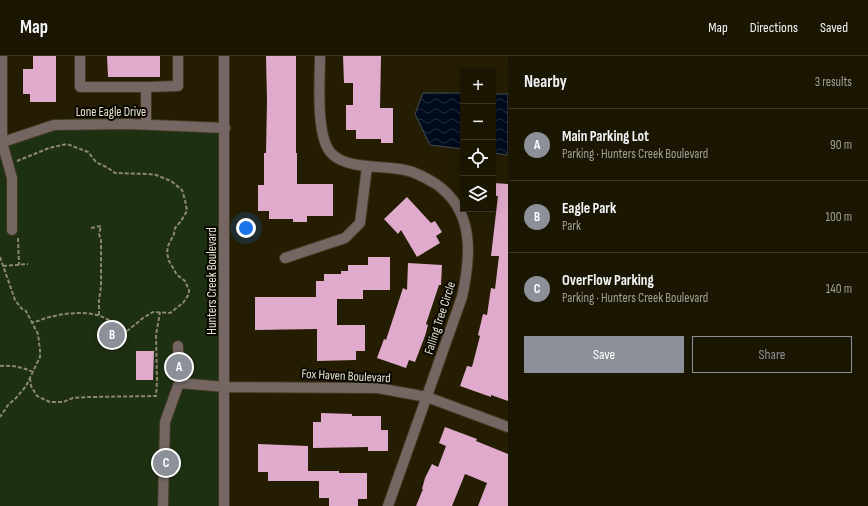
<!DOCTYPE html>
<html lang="en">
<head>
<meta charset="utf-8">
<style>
  :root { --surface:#1b1602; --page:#241f0c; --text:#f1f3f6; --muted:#a09f99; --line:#393524; --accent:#8c9099 }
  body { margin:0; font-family:"Sofia Sans Condensed",sans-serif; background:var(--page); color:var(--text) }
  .controls { position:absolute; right:12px; top:12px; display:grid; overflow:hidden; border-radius:0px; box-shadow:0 4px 16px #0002 }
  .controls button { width:36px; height:36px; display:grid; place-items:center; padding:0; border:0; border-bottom:1px solid var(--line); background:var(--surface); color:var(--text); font:20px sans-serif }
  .you { position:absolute; left:246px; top:172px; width:14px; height:14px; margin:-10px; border:3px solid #fff; border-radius:50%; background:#1a73e8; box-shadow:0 0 0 6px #1a73e833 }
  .badge { display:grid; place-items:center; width:26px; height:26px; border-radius:50%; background:var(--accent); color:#fff; font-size:13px; font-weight:700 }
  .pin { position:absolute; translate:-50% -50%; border:2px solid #fff; box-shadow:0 1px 4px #0006 }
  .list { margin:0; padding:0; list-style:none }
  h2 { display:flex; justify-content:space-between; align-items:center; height:52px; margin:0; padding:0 16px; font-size:17px }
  h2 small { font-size:13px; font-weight:400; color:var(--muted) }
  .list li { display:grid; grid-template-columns:26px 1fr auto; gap:12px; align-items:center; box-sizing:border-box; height:72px; padding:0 16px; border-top:1px solid var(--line) }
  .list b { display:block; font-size:15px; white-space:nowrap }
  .list p { margin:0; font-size:13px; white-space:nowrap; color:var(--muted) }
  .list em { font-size:13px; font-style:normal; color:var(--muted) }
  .actions { display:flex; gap:8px; padding:12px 16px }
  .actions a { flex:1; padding:9px 0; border:1px solid var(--accent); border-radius:0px; text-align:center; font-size:14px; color:var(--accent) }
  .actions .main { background:var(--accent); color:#fff }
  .icon { flex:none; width:22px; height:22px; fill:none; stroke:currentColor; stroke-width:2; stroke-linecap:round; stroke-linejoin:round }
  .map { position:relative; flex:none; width:508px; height:450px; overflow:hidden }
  header { display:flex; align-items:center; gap:24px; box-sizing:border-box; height:56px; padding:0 20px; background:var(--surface); border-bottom:1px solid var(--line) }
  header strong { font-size:19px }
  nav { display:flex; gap:22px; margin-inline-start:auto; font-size:14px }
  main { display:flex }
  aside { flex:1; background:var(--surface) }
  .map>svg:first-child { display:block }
  .park { fill:#1e3012 }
  .water { fill:url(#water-waves); stroke:#454c52 }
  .building { fill:#e0aacc }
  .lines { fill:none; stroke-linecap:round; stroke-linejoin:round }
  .minor-casing { stroke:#3f391f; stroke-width:12 }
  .path { stroke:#8c8771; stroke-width:2; stroke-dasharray:4 2; stroke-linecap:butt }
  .minor { stroke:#756663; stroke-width:10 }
  .labels { text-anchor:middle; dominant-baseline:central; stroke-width:4; stroke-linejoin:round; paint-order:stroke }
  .street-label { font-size:13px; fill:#e6e2d1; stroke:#0a0801 }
</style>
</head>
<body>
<header>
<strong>Map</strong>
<nav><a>Map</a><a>Directions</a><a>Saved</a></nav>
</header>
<main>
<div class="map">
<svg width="508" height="450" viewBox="0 0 508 450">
  <defs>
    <pattern id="water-waves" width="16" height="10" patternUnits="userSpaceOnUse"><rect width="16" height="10" fill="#000b1c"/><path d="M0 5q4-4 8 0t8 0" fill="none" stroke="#252e3c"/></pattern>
  </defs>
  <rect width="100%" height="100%" fill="#241d02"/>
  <path class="park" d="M54 69 225 72 224 450H0V93Z"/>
  <path class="water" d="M423 37H463V93L430 89 415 58Z
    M493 38H508V99L493 97Z"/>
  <path class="building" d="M33 0H56V46H30V38H23V13H33Z
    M107 0H160V21H108Z
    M266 0H296V97H297V128H333V160H307V166H293V163H269V155H258V129H264V97H266L267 45Z
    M343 0H381L380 52H393V87H381V83H356V74H346V49H353V27H344Z
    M494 127 508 128V345L491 339V341L460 330 467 310 472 311 480 280 478 279 483 258 487 259 491 232 495 233 499 200H491L498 140H493Z
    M407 141 431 167 435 165 442 176 436 180 440 187 417 201 401 174 398 178 384 163Z
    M368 201H390V234H363V243H337V269H365V295H356V304L317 305V273L255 274V241H316V225H324V218H341V215H348V209H368Z
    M408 207 442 209 441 229H439L426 268 428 269 425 280 415 306 409 304 406 312 377 302 384 283 386 284 403 232 407 234Z
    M136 295H154L153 324H136Z
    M321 357 352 358V360H381V374H388V395H368V391L313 392V366H321Z
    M445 371 477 383 476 385 508 398V450H478L487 427 465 418 452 450H416L423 433H422L425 422 432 408 438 411 446 390 439 387Z
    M258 388 308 390V415H339V417H367V443H358V450H329V442H319V425H268V416H258Z"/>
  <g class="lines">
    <g class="minor-casing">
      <path id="minor" d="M2 0V86L12 122V174
        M80 0V31H146V68
        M320 0C320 23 315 82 332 98 348 114 384 109 405 114 416 116 426 122 436 128 475 155 471 200 462 241L388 450
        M146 31 178 30V0
        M0 87 54 69 128 68 225 72
        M285 202 345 182 360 167 367 111
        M178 290 179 327
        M163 450 165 366 179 327 225 331 378 332 427 341 508 371
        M224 450V0"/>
    </g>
    <path class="path" d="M17 105 49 92 67 88 88 96 96 106 108 112 115 117 148 118 156 119 171 125 182 134 185 144 187 155 181 165 175 172 174 178 168 190 167 197 169 205 177 219 185 225 189 234V238L183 247 170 257 153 256 143 262 127 275C117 271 110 263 100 260 85 255 65 257 50 261 43 262 39 266 32 266
      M91 172 101 170 99 178 101 184V231L99 244V259
      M18 182 19 209
      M0 201 15 244 22 253 26 255 38 278 40 294V301L26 330 16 342 8 349 0 361
      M3 210 28 208
      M0 310C12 309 22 311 33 316
      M30 322 31 330 37 340 50 346H63L73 342 89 341 156 340 157 325 156 279 160 256"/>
    <use href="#minor" class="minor"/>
  </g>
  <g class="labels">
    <g class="street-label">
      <text x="111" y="56">Lone Eagle Drive</text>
      <text transform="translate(212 225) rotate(-90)">Hunters Creek Boulevard</text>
      <text transform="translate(440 262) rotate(-72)">Falling Tree Circle</text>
      <text transform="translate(346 320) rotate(3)">Fox Haven Boulevard</text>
    </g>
  </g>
</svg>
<div class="controls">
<button>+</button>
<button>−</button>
<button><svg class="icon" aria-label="locate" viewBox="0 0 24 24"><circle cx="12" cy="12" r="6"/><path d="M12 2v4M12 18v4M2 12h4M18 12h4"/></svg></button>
<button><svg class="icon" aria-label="layers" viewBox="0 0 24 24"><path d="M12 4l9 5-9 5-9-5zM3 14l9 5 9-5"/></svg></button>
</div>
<div class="you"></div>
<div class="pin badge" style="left:179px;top:311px">A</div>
<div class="pin badge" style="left:112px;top:279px">B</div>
<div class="pin badge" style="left:166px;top:407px">C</div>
</div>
<aside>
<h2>Nearby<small>3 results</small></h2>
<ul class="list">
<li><span class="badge">A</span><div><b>Main Parking Lot</b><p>Parking · Hunters Creek Boulevard</p></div><em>90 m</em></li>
<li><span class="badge">B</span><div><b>Eagle Park</b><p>Park</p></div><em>100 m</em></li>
<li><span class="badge">C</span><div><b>OverFlow Parking</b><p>Parking · Hunters Creek Boulevard</p></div><em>140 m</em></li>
</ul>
<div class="actions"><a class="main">Save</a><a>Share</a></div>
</aside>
</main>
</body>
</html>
